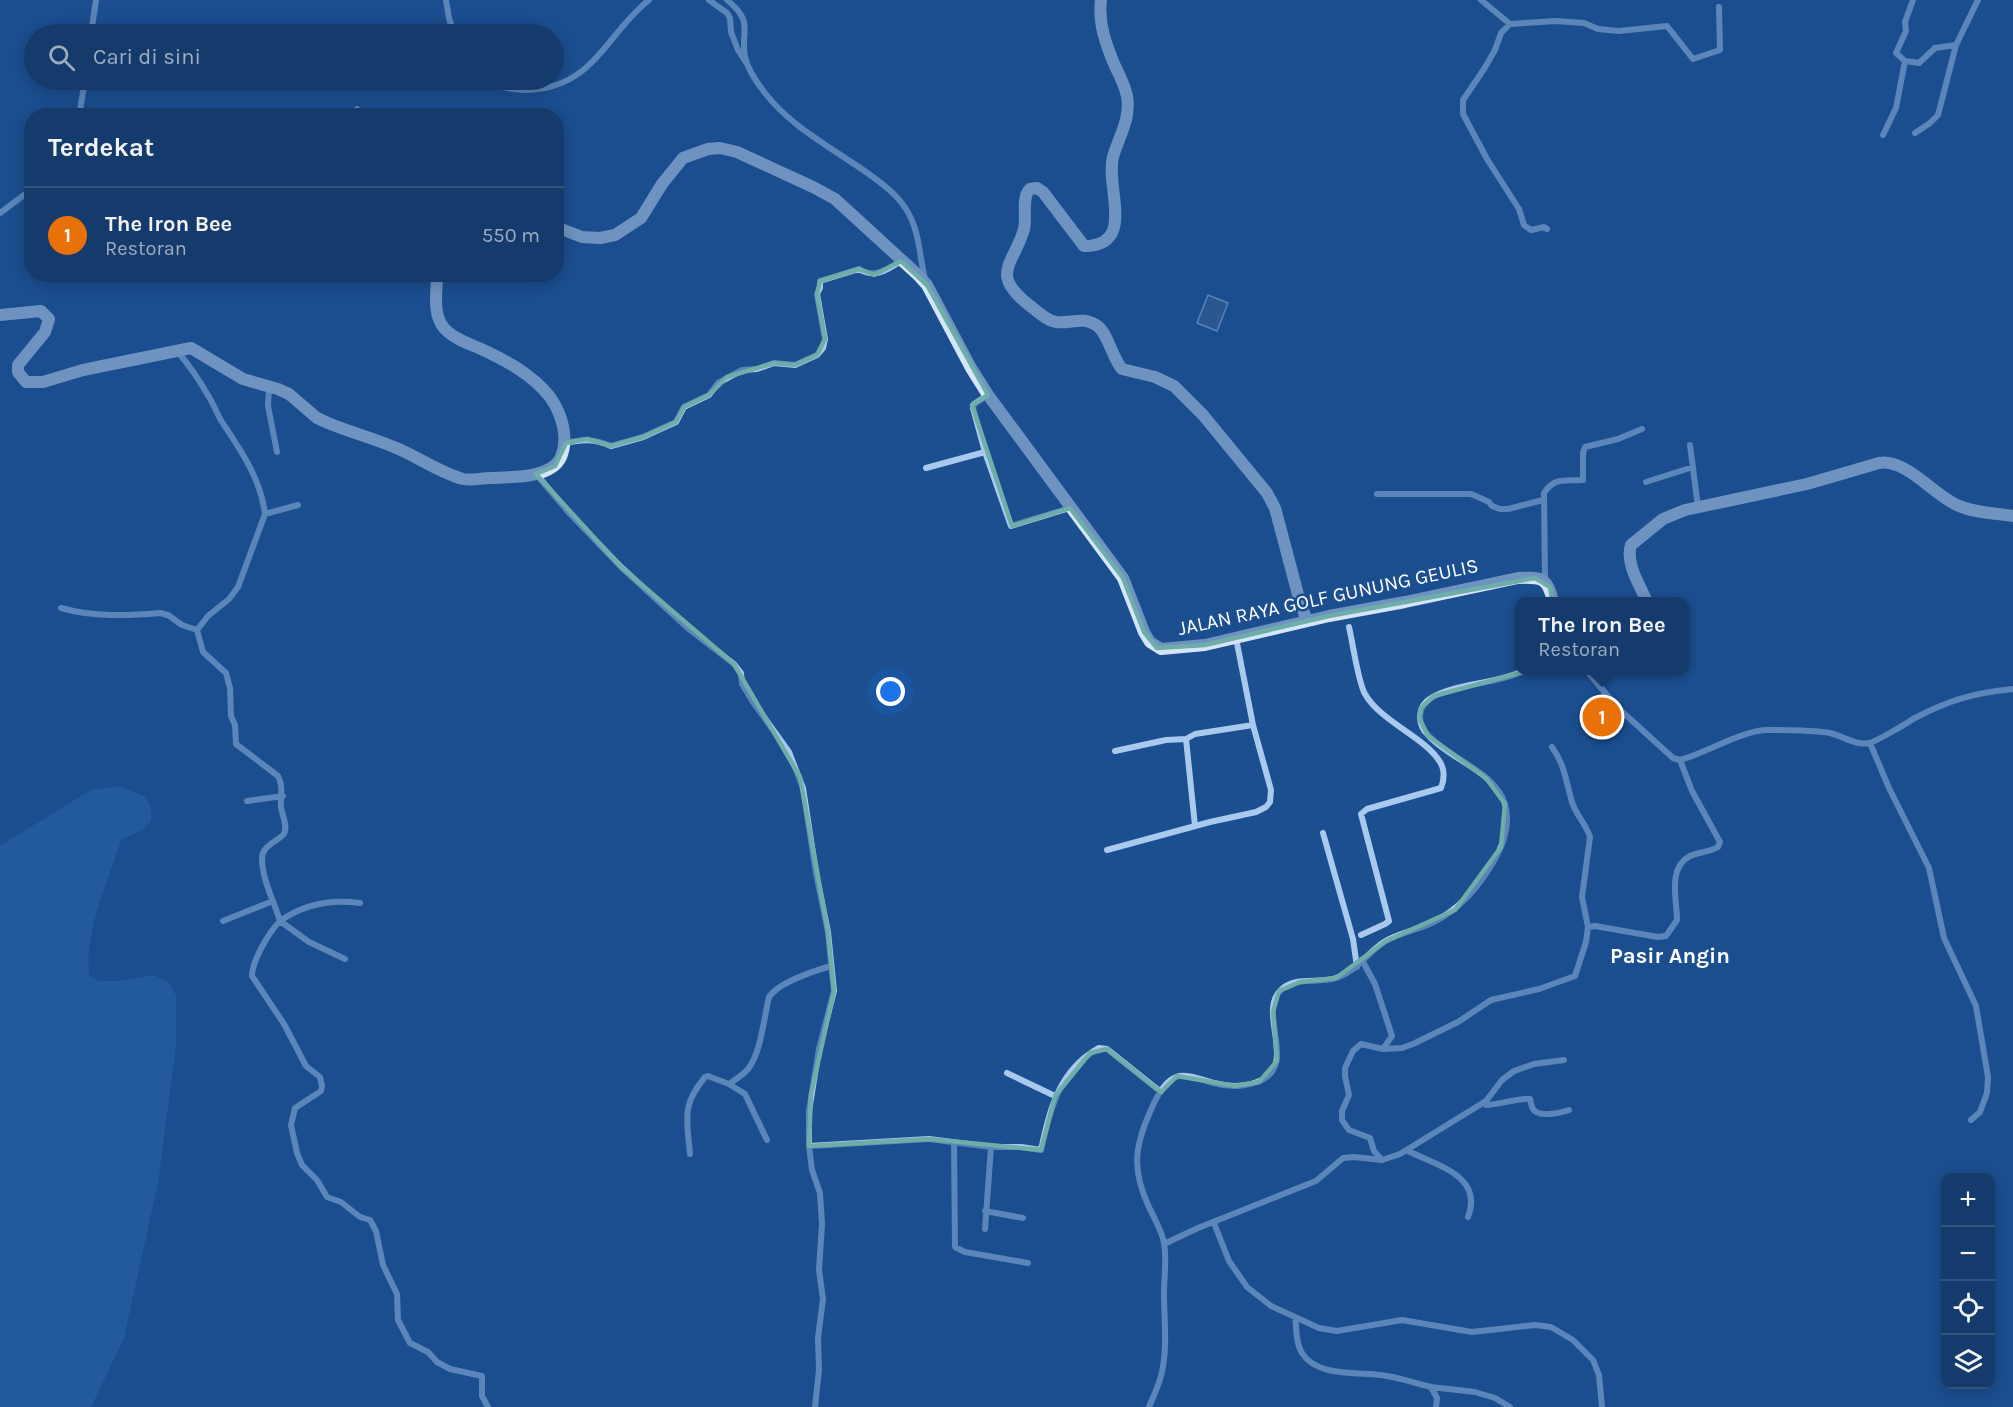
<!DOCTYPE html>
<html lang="id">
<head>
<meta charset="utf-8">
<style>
  :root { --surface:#143b6b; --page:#214673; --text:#f1f3f6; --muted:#9dadc1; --line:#33557e; --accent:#ffd166 }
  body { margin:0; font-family:Karla,sans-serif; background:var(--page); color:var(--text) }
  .controls { position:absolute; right:18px; bottom:18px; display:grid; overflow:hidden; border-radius:12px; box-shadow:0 3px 15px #0003 }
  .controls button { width:54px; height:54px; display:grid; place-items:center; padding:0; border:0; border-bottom:2px solid var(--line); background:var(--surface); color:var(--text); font:30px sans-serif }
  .you { position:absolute; left:891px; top:692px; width:21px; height:21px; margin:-15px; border:4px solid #fff; border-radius:50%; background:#1a73e8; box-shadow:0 0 0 9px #1a73e833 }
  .badge { display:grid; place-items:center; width:39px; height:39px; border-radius:50%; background:var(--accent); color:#fff; font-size:20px; font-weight:700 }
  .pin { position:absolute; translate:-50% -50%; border:3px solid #fff; box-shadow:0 2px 6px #0006 }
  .popup { position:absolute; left:1515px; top:597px; width:174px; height:78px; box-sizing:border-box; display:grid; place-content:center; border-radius:12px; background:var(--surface); filter:drop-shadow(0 2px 4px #0005); font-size:20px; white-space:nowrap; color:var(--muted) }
  .popup b { font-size:22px; color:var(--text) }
  .popup::after { content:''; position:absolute; left:50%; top:100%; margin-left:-12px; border:12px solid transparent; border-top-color:var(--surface) }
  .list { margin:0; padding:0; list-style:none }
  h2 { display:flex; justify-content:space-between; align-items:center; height:78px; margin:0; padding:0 24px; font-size:26px }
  h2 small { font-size:20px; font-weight:400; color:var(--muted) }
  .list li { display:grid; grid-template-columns:39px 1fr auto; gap:18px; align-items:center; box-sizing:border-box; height:96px; padding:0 24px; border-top:2px solid var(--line) }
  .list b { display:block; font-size:22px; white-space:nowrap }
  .list p { margin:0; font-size:20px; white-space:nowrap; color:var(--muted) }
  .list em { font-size:20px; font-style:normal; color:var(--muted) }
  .icon { flex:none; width:33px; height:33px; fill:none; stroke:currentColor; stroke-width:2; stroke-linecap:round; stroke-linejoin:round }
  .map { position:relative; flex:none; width:2013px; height:1407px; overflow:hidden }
  .search { position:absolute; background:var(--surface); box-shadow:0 3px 15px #0003; left:24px; top:24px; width:540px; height:66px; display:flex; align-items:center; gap:15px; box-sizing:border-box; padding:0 21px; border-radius:33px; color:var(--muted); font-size:22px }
  .panel { position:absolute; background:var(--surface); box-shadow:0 3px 15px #0003; left:24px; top:108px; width:540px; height:174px; border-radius:24px }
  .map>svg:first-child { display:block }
  .green { fill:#2e69ad }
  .water { fill:#3c6290; stroke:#9cc4f0; stroke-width:1.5 }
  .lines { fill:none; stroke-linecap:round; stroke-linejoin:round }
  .street { stroke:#a9c9ee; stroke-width:6 }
  .secondary { stroke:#d6e6fa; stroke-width:12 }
  .marked { fill:none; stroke:#6fada8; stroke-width:4.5; stroke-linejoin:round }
  .labels { text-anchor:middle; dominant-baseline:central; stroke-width:5; stroke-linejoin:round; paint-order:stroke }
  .street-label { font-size:20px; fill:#fff; stroke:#1b4f8f }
  .quarter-label { font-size:22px; font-weight:bold; fill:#fff; stroke:#1b4f8f }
</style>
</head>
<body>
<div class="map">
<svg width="2013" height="1407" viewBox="0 0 2013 1407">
  <rect width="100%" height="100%" fill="#1b4f8f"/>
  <path class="green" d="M120 786 146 797 151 808V821L142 830 121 840C108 881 84 932 89 975L98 981H119L154 975 168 983 176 995V1046L158 1182 124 1338 91 1407H0V846L91 790Z"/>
  <path class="water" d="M1208 295 1228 303 1217 331 1197 323Z"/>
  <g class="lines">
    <path class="street" d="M446 0 449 18 454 34
      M709 0 727 13 730 18 731 32 738 50 745 61
      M727 0C755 23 740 30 745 57 748 70 757 83 765 93 791 127 832 148 866 172 880 182 897 194 906 209 920 231 919 255 925 279
      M1481 0 1510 24
      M91 34 96 0
      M1905 61 1919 63 1935 48 1956 45
      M485 80C521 98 564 91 592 62 613 41 625 19 649 0
      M357 109 361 116
      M79 116 85 80
      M1915 133 1930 123 1938 115 1956 45 1978 0
      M1883 135 1896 108 1905 61 1896 53 1906 31 1905 22 1913 0
      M0 213 32 189
      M1547 229 1544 227 1531 230 1524 225 1519 209 1487 159 1463 114V100L1484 69 1495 50 1501 33 1510 24 1556 21 1584 23 1598 29 1619 31 1667 26 1693 59 1720 50 1719 7
      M177 351C189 365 200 381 209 397 214 405 217 414 222 422 241 451 261 479 265 514L238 587 229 599 208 616 197 630 203 652 226 673 230 688 231 716 235 725 236 744 278 776C284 788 280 796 281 807 282 815 289 828 283 835 276 842 262 846 262 858 262 880 274 901 280 921 269 932 252 961 252 976L284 1024 306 1066 320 1077 322 1086 321 1091 295 1108 291 1125 297 1153 302 1165 317 1180 327 1197 341 1202 360 1217 370 1220 376 1231 383 1265 397 1294 398 1320 410 1343 428 1352 437 1362 450 1369 482 1376V1396L488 1407
      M269 387 268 406 277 452
      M988 395 974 404 973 408 985 452 1011 526 1070 508
      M566 443C583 439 595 439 611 446L643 437 676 422 684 407 709 395 718 383 742 370 757 369 774 363 795 365 817 355 823 348 825 339 817 294 820 288V281L859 269C875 279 887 270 901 261
      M1690 445 1698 507
      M926 468 985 452
      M536 474 571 515 621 567 690 630 734 664 741 673 742 684 753 702 789 752 803 788 816 873 828 932 834 991 819 1049 809 1111V1146L812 1170 820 1193 822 1224 819 1270 823 1299 818 1338 819 1370 815 1407
      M1646 482 1693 467
      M1377 494H1471L1489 502 1492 506 1500 509H1508L1543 500
      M265 514 298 505
      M1545 581 1544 493C1554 477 1565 481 1583 480V453L1585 447 1618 439 1642 429
      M61 608C93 617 127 616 160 613L168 615 182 625 197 630
      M1349 627C1353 644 1358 682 1365 694 1381 722 1425 737 1440 762 1445 770 1444 780 1441 788L1367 809 1361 814 1389 921 1385 924 1361 935
      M1586 670 1617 707 1673 758 1680 760 1692 791 1720 842 1718 847C1710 852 1699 852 1690 856 1667 868 1677 900 1677 920L1666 936 1658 937 1595 926 1588 927
      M1870 743 1889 788 1929 868 1944 938 1976 1006 1988 1077 1987 1093 1980 1112 1971 1120
      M1115 751 1166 740 1186 739
      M1680 760C1706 753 1741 731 1766 730 1786 730 1810 730 1830 733 1843 736 1856 746 1869 743 1875 742 1906 724 1913 719 1949 700 1973 693 2013 689
      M247 801 283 796
      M1195 826 1186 739 1195 734 1253 725
      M1323 833 1353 939 1357 967
      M1107 850 1210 822 1256 812 1266 807 1270 802 1271 790 1253 725 1236 638
      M223 921 273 901
      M345 959 309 942 280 921C304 904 331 899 360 903
      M1362 960 1375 984 1392 1036 1383 1049 1361 1044 1353 1051 1345 1068V1076L1349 1095 1342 1111V1120L1349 1130 1370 1138 1374 1151 1382 1160
      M1383 1049 1402 1048 1413 1044 1458 1022 1491 1000 1539 989 1575 976 1586 942 1588 927 1582 897 1590 837C1586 824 1576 815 1572 802 1566 782 1565 765 1552 747
      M1007 1073 1055 1096
      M729 1084 745 1094 767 1140
      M1484 1102 1486 1105C1501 1105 1515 1098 1530 1099 1531 1102 1531 1106 1533 1109 1538 1118 1561 1113 1569 1110
      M954 1142 955 1247 965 1252 1028 1263
      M809 1146 929 1139 991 1147H1021L1041 1150C1050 1109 1059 1070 1099 1048L1107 1049 1161 1092
      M1408 1151C1435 1165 1484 1175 1468 1217
      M690 1154C687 1119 681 1106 705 1077L708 1076 729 1084C735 1080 743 1075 748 1069 761 1053 764 1017 769 997 779 982 814 971 831 966
      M985 1211 1023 1218
      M1214 1223 1229 1261 1247 1287 1271 1306 1319 1328 1337 1331 1402 1320 1472 1332 1535 1325 1551 1327 1573 1340 1593 1360 1599 1375 1602 1407
      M985 1229 991 1147
      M1164 1244 1198 1228 1316 1181 1343 1158 1354 1157 1382 1160 1400 1154 1486 1101 1502 1080 1514 1071 1534 1064 1564 1060
      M1295 1317C1297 1329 1295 1342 1302 1353 1317 1377 1357 1372 1381 1375 1398 1377 1414 1383 1431 1387L1437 1398 1436 1407
      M1431 1387 1475 1392 1495 1398 1510 1407
      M1149 1407C1153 1397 1158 1387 1161 1376 1168 1349 1164 1320 1164 1293 1164 1276 1167 1260 1164 1243 1162 1231 1154 1218 1149 1207 1132 1171 1134 1148 1150 1112 1155 1100 1164 1081 1176 1077 1187 1073 1202 1080 1214 1083 1228 1087 1243 1087 1257 1082 1301 1066 1255 1012 1282 989 1296 976 1319 984 1336 978 1356 972 1367 953 1384 942 1397 934 1412 931 1425 926 1452 915 1472 895 1487 872 1500 853 1512 828 1505 804 1496 772 1449 759 1428 735 1417 724 1417 706 1431 698 1450 687 1474 685 1495 680 1506 678 1516 674 1527 670"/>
    <path class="secondary" d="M1101 0C1098 23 1106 45 1115 66 1120 76 1125 86 1127 96 1131 119 1119 136 1113 157 1105 187 1137 246 1084 246L1043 192 1037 188 1030 189C1021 197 1027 217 1024 229 1014 264 989 274 1029 305 1036 310 1047 321 1056 322 1070 324 1083 316 1096 325 1108 332 1112 358 1122 369L1155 377 1174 386 1203 415 1267 493 1275 508 1300 602 1307 621
      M556 227 582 237 600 238 615 235 641 218 662 184 683 158 708 149 720 148 737 152 813 187 835 199 918 275 927 285 971 368 988 395 1123 578 1144 632 1150 642 1161 649 1205 645 1329 616 1405 602 1518 578C1541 577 1548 577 1553 602
      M0 315 41 311 49 319 45 332 18 365V372L26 382H43L83 370 191 348 243 379 278 389 289 394 317 418 328 423C352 433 377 439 401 450 421 459 441 473 463 479 472 481 481 478 490 478 510 477 551 479 561 457 569 438 562 414 550 397 532 374 505 360 479 348 467 343 453 338 444 328 432 314 437 291 437 274
      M1647 602C1640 585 1625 563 1631 545L1663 519 1685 510 1807 484 1879 463C1905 458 1934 495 1957 505 1974 513 1995 513 2013 516"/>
  </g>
  <path d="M0 0H2013V1407H0ZM901 261 927 285 988 395 972 405 1012 526 1070 508 1123 578 1144 632 1157 648 1205 645 1329 616 1535 578 1550 587 1560 638 1571 652 1553 664 1434 696 1421 708 1419 718 1428 736 1486 778 1505 804 1501 847 1455 910 1386 941 1336 978 1300 982 1279 991 1273 1012 1277 1061 1259 1082 1235 1086 1177 1076 1161 1092 1107 1049 1090 1053 1055 1096 1041 1150 929 1139 809 1146 811 1094 834 991 828 932 800 777 734 664 621 567 536 474 555 466 566 443 587 439 611 446 643 437 676 422 684 407 709 395 727 377 774 363 795 365 817 355 825 339 817 294 820 281 859 269 874 275Z" fill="#1b4f8f" fill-opacity=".55" fill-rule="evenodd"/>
  <path class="marked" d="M901 261 927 285 988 395 972 405 1012 526 1070 508 1123 578 1144 632 1157 648 1205 645 1329 616 1535 578 1550 587 1560 638 1571 652 1553 664 1434 696 1421 708 1419 718 1428 736 1486 778 1505 804 1501 847 1455 910 1386 941 1336 978 1300 982 1279 991 1273 1012 1277 1061 1259 1082 1235 1086 1177 1076 1161 1092 1107 1049 1090 1053 1055 1096 1041 1150 929 1139 809 1146 811 1094 834 991 828 932 800 777 734 664 621 567 536 474 555 466 566 443 587 439 611 446 643 437 676 422 684 407 709 395 727 377 774 363 795 365 817 355 825 339 817 294 820 281 859 269 874 275Z"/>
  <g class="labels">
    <g class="street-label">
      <text transform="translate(1328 597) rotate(-12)">JALAN RAYA GOLF GUNUNG GEULIS</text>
    </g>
    <g class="quarter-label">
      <text x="1670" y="956">Pasir Angin</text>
    </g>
  </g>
</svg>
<div class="controls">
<button>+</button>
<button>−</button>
<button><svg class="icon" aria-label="locate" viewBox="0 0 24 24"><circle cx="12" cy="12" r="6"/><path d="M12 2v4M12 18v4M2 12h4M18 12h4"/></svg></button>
<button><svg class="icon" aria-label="layers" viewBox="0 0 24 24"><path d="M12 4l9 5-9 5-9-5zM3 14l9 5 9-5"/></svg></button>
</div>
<div class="you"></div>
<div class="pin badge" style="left:1602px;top:717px;background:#e8710a">1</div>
<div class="popup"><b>The Iron Bee</b>Restoran</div>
<div class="search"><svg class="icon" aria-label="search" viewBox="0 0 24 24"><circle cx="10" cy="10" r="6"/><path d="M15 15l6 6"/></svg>Cari di sini</div>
<section class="panel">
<h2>Terdekat<small></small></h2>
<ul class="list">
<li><span class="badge" style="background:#e8710a">1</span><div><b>The Iron Bee</b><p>Restoran</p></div><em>550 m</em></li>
</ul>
</section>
</div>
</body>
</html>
